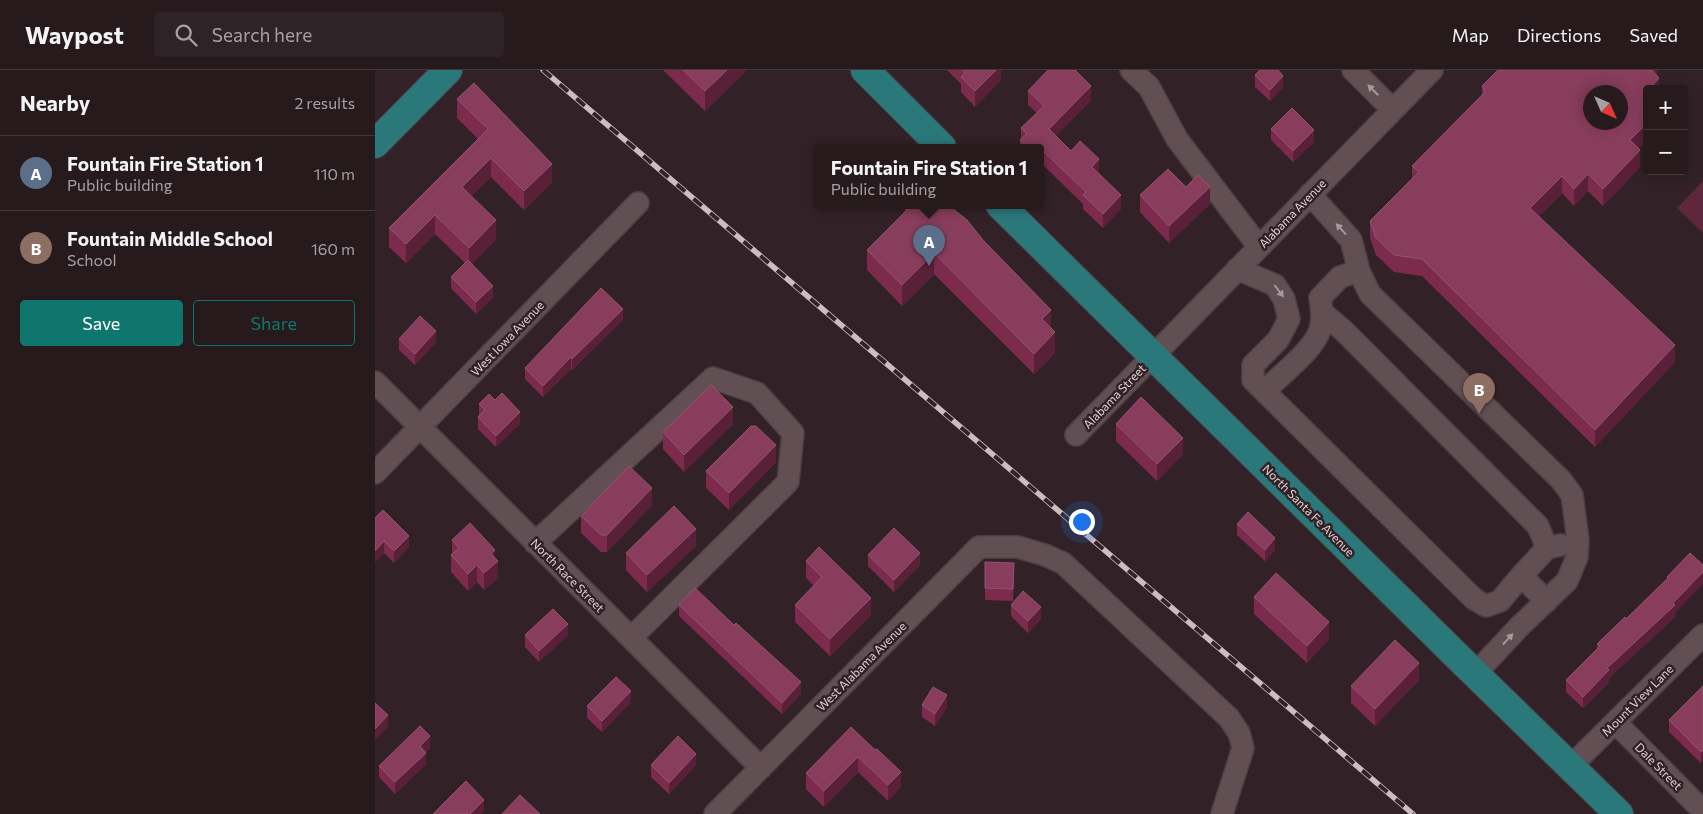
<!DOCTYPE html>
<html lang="en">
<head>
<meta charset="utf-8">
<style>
  :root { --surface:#261a1d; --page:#2e2326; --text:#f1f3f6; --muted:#a4a1a4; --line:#42383b; --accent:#0f766e }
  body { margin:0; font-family:Commissioner,sans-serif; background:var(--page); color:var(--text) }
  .controls { position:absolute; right:15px; top:15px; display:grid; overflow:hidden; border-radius:5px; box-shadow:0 2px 12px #0003 }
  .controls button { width:45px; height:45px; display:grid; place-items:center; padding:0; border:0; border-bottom:1px solid var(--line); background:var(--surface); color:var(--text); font:25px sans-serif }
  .compass { position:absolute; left:1208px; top:15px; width:45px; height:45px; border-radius:50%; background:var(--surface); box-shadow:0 2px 12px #0003; rotate:135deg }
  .you { position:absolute; left:706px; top:451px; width:18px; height:18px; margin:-12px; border:4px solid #fff; border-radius:50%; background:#1a73e8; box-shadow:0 0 0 8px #1a73e833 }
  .badge { display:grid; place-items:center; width:32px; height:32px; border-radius:50%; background:var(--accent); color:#fff; font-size:16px; font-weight:700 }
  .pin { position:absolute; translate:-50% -41px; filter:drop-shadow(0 1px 2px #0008) }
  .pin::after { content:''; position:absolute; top:26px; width:18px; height:15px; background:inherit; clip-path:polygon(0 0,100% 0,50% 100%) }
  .popup { position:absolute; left:439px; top:74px; width:230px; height:65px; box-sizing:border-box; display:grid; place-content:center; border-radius:5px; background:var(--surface); filter:drop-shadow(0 1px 4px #0005); font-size:16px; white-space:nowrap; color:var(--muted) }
  .popup b { font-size:19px; color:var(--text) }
  .popup::after { content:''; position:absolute; left:50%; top:100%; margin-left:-10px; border:10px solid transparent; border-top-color:var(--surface) }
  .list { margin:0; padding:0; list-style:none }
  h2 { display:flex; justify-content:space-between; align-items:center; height:65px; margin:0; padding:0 20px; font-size:21px }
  h2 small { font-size:16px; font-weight:400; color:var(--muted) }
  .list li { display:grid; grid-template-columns:32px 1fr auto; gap:15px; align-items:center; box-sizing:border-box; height:75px; padding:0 20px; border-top:1px solid var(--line) }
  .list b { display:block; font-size:19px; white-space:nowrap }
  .list p { margin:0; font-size:16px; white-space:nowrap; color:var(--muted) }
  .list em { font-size:16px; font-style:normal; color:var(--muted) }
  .actions { display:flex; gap:10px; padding:15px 20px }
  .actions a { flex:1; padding:11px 0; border:1px solid var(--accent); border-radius:5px; text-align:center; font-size:18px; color:var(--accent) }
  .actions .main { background:var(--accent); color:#fff }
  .icon { flex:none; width:28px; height:28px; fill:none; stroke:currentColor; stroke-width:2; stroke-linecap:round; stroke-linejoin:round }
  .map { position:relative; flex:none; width:1328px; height:744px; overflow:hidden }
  header { display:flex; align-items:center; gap:30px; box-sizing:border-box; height:70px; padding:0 25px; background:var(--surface); border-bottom:1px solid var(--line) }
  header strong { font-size:24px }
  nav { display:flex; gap:28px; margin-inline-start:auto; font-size:18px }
  .search { width:350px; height:45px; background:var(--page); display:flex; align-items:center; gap:12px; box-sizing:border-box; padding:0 18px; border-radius:5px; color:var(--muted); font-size:19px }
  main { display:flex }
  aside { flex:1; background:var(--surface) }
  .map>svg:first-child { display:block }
  .garden { fill:#5f273b }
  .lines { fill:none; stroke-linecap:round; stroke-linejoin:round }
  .minor-casing { stroke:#4c3f43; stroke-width:24 }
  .major-casing { stroke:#4c3f43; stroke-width:30 }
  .minor { stroke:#624f54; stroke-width:21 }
  .major { stroke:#2b787a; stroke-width:28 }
  .rail-casing { stroke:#cabec1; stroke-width:5.5 }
  .rail { stroke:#322227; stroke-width:4; stroke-dasharray:11; stroke-linecap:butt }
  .wall { fill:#7c2b4c }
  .shaded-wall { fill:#5a2037 }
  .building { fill:#873d5b; stroke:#94546e; fill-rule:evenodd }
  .oneway { fill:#a6989c }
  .labels { text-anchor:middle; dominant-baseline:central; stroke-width:5; stroke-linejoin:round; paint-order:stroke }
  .street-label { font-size:12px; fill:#ded3d6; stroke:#322227 }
</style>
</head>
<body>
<header>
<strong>Waypost</strong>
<div class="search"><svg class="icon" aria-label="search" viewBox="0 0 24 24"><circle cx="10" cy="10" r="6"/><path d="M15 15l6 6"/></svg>Search here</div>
<nav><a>Map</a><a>Directions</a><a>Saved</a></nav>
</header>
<main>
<aside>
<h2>Nearby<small>2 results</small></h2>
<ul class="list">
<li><span class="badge" style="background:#5c6f8a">A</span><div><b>Fountain Fire Station 1</b><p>Public building</p></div><em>110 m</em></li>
<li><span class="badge" style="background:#8d6e63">B</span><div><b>Fountain Middle School</b><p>School</p></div><em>160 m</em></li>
</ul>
<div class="actions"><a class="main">Save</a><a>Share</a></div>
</aside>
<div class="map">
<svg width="1328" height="744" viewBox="0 0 1328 744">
  <rect width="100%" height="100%" fill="#322227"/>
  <path class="garden" d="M1328 111V163L1302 138Z"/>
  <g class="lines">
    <g class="minor-casing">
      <path id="minor" d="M756 0 774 17 802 69 884 177
        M978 0 1018 40
        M935 124 976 170 984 201 995 224 1186 410 1197 425 1203 470 1202 487 1192 511 1145 556 1100 604
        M862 199 900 215 909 229 914 249 903 270 878 295V310L1099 529 1111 536 1125 531 1146 506 1172 531
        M947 242 969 261 1163 456 1172 478
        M0 312 386 698
        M894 325 895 316C910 301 938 280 945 260 948 250 947 239 945 228L965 207 984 201
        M701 365 1057 0
        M0 403 263 133
        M160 473 338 308 382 323 418 363 413 412 256 568
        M1146 506 1172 478 1186 475
        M1240 652 1328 741
        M1196 696 1328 565
        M340 744 604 477H643L670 485 688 493 854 648 864 663 868 678 847 744"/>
    </g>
    <g class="major-casing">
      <path id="major" d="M490 0 567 77
        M0 74 73 0
        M625 135 1090 594 1244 744"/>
    </g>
    <use href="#minor" class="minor"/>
    <use href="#major" class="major"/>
    <g class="rail-casing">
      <path id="rail" d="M168 0 1038 744"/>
    </g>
    <use href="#rail" class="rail"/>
  </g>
  <path class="wall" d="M288 0H370V2L330 41Z
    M572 0H626V10L600 37 586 22V14Z
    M1282 0V5L1284 19H1272L1263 78 1265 97 1228 136 1213 121 1199 136 1187 123 1164 146 1300 292 1220 377 1047 206 1019 202 1001 185 995 168V151L1037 108V96L1107 25V16Z
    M880 5 908 17 895 31 880 17Z
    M653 21 716 30 681 66 696 81 724 103 746 139 728 158 708 139V134L666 93H665V77H645V70L646 69V58L662 43 653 35Z
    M82 29 177 112 149 140 116 107 96 126 121 169 97 194 118 228 101 244 76 218V207L90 193 60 164 31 193 14 177V158L103 69 82 48Z
    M896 59 939 72 918 92 896 70Z
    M811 117 835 134 794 173 765 142V125Z
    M530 135H573L676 258 680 283 659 304 559 204 527 236 492 200V180L530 142Z
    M248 250 197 300 196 299 168 327 150 309V298Z
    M24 269 61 272 40 295 24 280Z
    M120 330 145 354 121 377 103 359V347L104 346V334Z
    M358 354 309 402 288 379V362Z
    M741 354 808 384 782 411 741 371Z
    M401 392 354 440 331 418V401Z
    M277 435 232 482H226L206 463V446Z
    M0 448 34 477 19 493 9 483 0 492Z
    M862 454 900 480 890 491 862 465Z
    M77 470 120 488 123 508 109 520 102 512 93 521 76 502V485L77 484Z
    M321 476 272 522 251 500V483Z
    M1315 483 1300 543V547L1234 608V612L1208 638 1191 622V610L1222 579V574L1251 549 1292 509V507Z
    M493 485 545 495 519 522 493 496Z
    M431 491 496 545 455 586 420 552V535L439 516 431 508Z
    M610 492 639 504 638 531 610 530Z
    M879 527 954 569 932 593 879 544Z
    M304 535 359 555 426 624 407 644 304 546Z
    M636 535 666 549 653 563 636 546Z
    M150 565H193L164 592 150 577Z
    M1044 610 1000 656 976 633V616Z
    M1328 616 1326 693 1294 662V650Z
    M256 632 227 662 212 648V636Z
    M547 635 572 637 560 656 547 647Z
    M55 678 51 682V694L20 724 4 707V696Z
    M500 680 526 717 513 731 483 702 449 737 431 719V703Z
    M276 695H321L294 724 276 707Z"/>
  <path class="shaded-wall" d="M352 0H370V2L330 41V21Z
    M621 0H626V10L600 37V21Z
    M1276 0H1282V11L1284 8V19H1274Z
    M908 6V17L895 31V20Z
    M716 16V30L674 73V59Z
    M1272 21V38L1266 26Z
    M1272 53V70L1255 87V70Z
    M939 60V72L918 92V81Z
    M665 79H666V93H665Z
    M1265 80V97L1228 136V119Z
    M116 88V107L87 136V117Z
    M724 89V103L717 111V97Z
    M177 94V112L149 140V121Z
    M1213 104V121L1199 136V119Z
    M1187 106V123L1155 155V138Z
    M835 117V134L794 173V156Z
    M746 125V139L728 158V144Z
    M60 145V164L31 193V174Z
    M121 150V169L94 197V178Z
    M559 183V204L527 236V215Z
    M118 216V228L101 244V232Z
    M248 239V250L197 300V289Z
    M676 240V260L667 249Z
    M61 261V272L40 295V284Z
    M680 262V283L659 304V284Z
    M1300 275V292L1220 377V360Z
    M196 287V299L168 327V316Z
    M358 337V354L309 402V385Z
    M145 342V354L121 377V366Z
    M808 368V384L782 411V394Z
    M401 375V392L354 440V423Z
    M277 418V435L232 482V465Z
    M321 459V476L272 522V505Z
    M34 466V477L19 493V481Z
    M900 468V480L890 491V480Z
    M9 471V483L0 492V481Z
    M120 480V493L123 491V508L109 520V503L116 484Z
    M545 483V495L519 522V510Z
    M102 495V512L93 521V504Z
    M1328 502V514L1300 543V547L1234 608V612L1208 638V627L1232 598 1298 533Z
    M496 528V545L455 586V569Z
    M666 537V549L653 563V551Z
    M954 552V569L932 593V576Z
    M193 554V565L164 592V581Z
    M1044 593V610L1000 656V639Z
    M426 612V624L407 644V633Z
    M256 621V632L227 662V651Z
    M572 625V637L560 656V644Z
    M13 645V657L0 670V659Z
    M55 666V678L45 688V676Z
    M1328 680V691L1326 693V682Z
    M51 683V694L20 724V712Z
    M321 684V695L294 724V713Z
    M483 687V702L449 737V721Z
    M526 702V717L513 731V715Z
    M109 730V741L106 744H95Z"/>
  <path class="building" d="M308 0H352L330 21Z
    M588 0H621L600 21 586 7 590 3Z
    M673 0H700L716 16 674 59 696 81 705 71 724 89 717 97 746 125 728 144 708 125 711 122 666 79H665V77H651L645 70 652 64 646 58 669 36 653 21Z
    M885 0H903L908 6 895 20 880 5Z
    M1123 0H1277L1284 8 1274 19H1272V21L1266 26 1272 32V53L1255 70 1265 80 1228 119 1213 104 1199 119 1187 106 1155 138 1300 275 1220 360 1047 189 1019 185 1001 168 995 151 1044 102 1037 96 1110 22 1107 16ZM1216 22H1246V52H1216Z
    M99 13 177 94 149 121 116 88 87 117 121 150 94 178 60 145 31 174 14 158 113 59 82 29Z
    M917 38 939 60 918 81 896 59Z
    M793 99 811 117 823 105 835 117 794 156 765 125Z
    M533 135H573L592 150 608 170 676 240 667 249 680 262 659 284 559 183 527 215 492 180 535 137Z
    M93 190 118 216 101 232 76 207Z
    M226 218 248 239 197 289 196 287 168 316 150 298Z
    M45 246 61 261 40 284 24 269Z
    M336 315 358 337 309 385 288 362Z
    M127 323 145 342 121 366 103 347 110 340 104 334 114 324 120 330Z
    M766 327 808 368 782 394 741 354Z
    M376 356H381L401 375 354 423 331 401Z
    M254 396 277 418 232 465H226L206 446Z
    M299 436 321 459 272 505 251 483Z
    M8 440 34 466 19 481 9 471 0 481V448Z
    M873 442 900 468 890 480 862 454Z
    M95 453 120 480 116 484 123 491 109 503 102 495 93 504 76 485 84 478 77 470Z
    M519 458 545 483 519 510 493 485Z
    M444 477 496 528 455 569 420 535 447 507 431 491Z
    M1315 483 1328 495V502L1298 533 1300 535 1232 598 1234 600 1208 627 1191 610 1225 576 1222 574 1250 547 1251 549 1293 508 1292 507Z
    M610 492 639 493 638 519 610 518Z
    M901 503 954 552 932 576 879 527Z
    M320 518 359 555 361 553 426 612 407 633 304 535Z
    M648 521 666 537 653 551 636 535Z
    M178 539 193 554 164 581 150 565Z
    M1020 570 1044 593 1000 639 976 616Z
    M241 607 256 621 227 651 212 636Z
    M1328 616V680L1326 682 1294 650Z
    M558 617 572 625 560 644 547 635Z
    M0 633 13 645 0 659Z
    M45 656 55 666 45 676 51 683 20 712 4 696Z
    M476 657 500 680 502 679 526 702 513 715 483 687 449 721 431 703Z
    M303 666 321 684 294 713 276 695Z
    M91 711 109 730 95 744H58Z
    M145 725 165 744H127Z"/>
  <defs><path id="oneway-solid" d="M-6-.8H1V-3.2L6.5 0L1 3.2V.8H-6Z" transform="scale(1.25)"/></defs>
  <g class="oneway">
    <use href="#oneway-solid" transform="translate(998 20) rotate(-135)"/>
    <use href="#oneway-solid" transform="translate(966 159) rotate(-132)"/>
    <use href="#oneway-solid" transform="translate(904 221) rotate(53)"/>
    <use href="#oneway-solid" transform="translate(1133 569) rotate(-47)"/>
  </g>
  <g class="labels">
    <g class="street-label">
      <text transform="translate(917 143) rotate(-46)">Alabama Avenue</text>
      <text transform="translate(132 268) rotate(-46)">West Iowa Avenue</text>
      <text transform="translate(739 326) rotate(-46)">Alabama Street</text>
      <text transform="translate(934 440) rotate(45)">North Santa Fe Avenue</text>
      <text transform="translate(193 505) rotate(45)">North Race Street</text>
      <text transform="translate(486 596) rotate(-45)">West Alabama Avenue</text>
      <text transform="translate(1262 630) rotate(-45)">Mount View Lane</text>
      <text transform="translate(1284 696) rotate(45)">Dale Street</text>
    </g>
  </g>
</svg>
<div class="controls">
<button>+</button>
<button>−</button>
</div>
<svg class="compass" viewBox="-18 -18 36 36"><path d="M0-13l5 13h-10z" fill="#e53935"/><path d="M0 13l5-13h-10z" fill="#a4a1a4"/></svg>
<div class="you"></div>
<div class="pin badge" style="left:554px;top:196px;background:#5c6f8a">A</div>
<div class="popup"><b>Fountain Fire Station 1</b>Public building</div>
<div class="pin badge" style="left:1104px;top:344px;background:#8d6e63">B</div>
</div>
</main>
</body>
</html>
